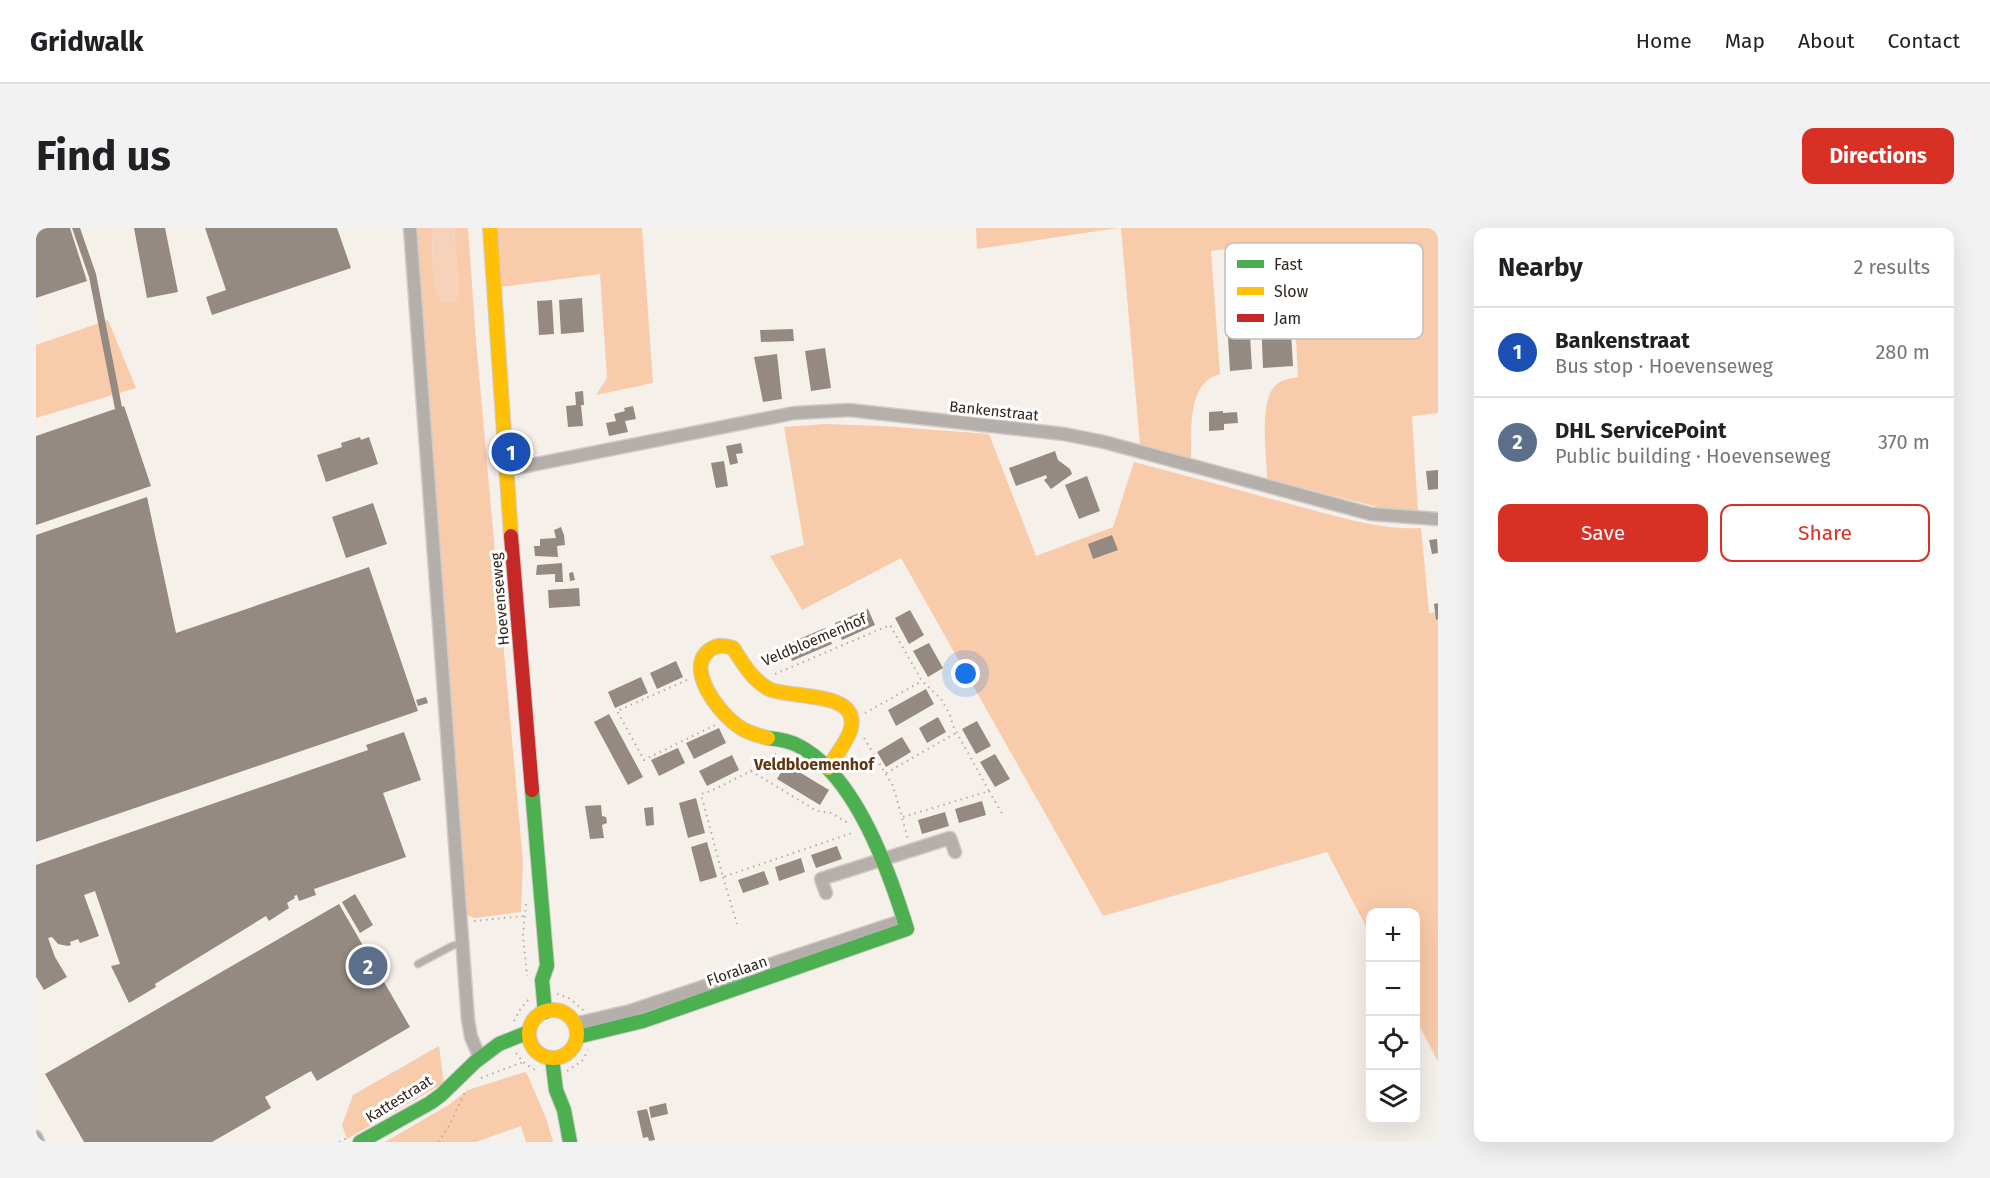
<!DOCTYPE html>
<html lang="en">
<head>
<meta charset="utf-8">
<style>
  :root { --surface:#fff; --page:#f2f2f2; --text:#202124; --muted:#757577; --line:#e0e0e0; --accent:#d93025 }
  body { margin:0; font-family:"Fira Sans",sans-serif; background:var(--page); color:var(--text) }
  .controls { position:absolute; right:18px; bottom:18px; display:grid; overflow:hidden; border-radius:12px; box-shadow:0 6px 24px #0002 }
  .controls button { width:54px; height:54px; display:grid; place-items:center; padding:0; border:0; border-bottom:2px solid var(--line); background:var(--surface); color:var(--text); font:30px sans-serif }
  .you { position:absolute; left:930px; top:446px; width:21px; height:21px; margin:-15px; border:4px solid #fff; border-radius:50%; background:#1a73e8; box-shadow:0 0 0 9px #1a73e833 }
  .badge { display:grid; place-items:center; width:39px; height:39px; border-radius:50%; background:var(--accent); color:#fff; font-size:20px; font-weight:700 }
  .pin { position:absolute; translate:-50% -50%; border:3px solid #fff; box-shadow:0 2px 6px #0006 }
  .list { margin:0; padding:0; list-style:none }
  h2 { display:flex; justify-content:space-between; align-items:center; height:78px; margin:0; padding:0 24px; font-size:26px }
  h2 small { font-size:20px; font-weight:400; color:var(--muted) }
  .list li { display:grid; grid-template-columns:39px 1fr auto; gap:18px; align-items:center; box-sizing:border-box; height:90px; padding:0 24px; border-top:2px solid var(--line) }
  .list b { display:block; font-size:22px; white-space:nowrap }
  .list p { margin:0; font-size:20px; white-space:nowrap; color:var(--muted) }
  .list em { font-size:20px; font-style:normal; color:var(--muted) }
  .actions { display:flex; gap:12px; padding:18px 24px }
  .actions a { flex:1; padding:14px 0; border:2px solid var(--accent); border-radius:12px; text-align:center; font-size:21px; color:var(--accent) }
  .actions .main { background:var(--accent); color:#fff }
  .icon { flex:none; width:33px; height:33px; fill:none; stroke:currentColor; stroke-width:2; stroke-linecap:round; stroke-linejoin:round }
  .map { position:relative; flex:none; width:1402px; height:914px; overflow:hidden; border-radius:12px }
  header { display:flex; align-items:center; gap:36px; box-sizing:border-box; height:84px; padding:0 30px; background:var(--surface); border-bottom:2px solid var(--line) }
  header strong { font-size:28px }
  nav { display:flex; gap:33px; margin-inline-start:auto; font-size:21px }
  .intro { display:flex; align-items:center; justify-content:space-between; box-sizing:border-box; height:144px; padding:0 36px }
  h1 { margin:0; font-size:42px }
  .button { padding:15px 27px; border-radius:12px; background:var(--accent); color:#fff; font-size:21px; font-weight:700 }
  main { display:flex; gap:36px; padding:0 36px }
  aside { flex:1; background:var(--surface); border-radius:12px; box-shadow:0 6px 24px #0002 }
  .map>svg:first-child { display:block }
  .green { fill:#f8cbaa }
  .water { fill:#f5d2b9 }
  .building { fill:#948a81 }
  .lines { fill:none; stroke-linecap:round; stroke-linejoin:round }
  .lane-casing { stroke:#d2cbc7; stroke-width:9 }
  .street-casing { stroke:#d2cbc7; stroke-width:15 }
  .fast-casing { stroke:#d2cbc7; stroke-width:16 }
  .slow-casing { stroke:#d2cbc7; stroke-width:16 }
  .jam-casing { stroke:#d2cbc7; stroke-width:16 }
  .path { stroke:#b2adaa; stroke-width:2; stroke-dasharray:1.5 4.5; stroke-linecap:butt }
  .lane { stroke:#b4afab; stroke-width:6 }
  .street { stroke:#b4afab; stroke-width:12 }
  .fast { stroke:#4caf50; stroke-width:14 }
  .slow { stroke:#ffc107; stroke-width:14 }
  .jam { stroke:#c62828; stroke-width:14 }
  .labels { text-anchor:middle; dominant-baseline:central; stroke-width:6; stroke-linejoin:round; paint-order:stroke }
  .street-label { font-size:15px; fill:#31251e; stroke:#fff }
  .neighbourhood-label { font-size:16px; font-weight:bold; fill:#61350f; stroke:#fff }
  .key { fill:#fff; stroke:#c1bebc; stroke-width:1.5 }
  .key-label { font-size:16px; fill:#31251e }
</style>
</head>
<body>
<header>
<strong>Gridwalk</strong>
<nav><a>Home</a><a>Map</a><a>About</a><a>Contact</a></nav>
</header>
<div class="intro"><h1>Find us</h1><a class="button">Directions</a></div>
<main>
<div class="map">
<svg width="1402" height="914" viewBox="0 0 1402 914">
  <rect width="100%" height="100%" fill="#f6f0eb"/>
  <path class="green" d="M381 0H396C397 20 394 60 407 75L423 66 418 0H432L440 113 487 634 485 684 438 690 431 687Z
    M461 0H606L617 155 560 167 571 150 564 46 464 59Z
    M940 0H1082L941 21Z
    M1085 0H1402V185L1376 188 1382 285 1354 282 1231 251C1231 228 1222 173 1240 157 1246 151 1254 151 1262 149L1258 74 1224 77 1218 17 1175 23 1184 146C1150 155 1156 204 1155 231L1104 217Z
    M72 92 100 160 0 190V117Z
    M789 196 846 198 953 206 1000 328 1077 299 1098 234C1152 248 1205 263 1258 277 1297 287 1345 303 1385 300L1393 385 1402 384V834L1380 791V684H1334V706L1291 624 1067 688 865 330 766 382 734 328 768 317 748 199Z
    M403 818 408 855 311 911 306 897 317 867Z
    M489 844 492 848 510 890 517 914H490L485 898 440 914H349L411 878 432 862Z"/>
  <path class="water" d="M396 0H418L423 66 421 72 414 75H407C394 60 397 20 396 0Z"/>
  <path class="building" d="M0 0H34L51 53 0 70Z
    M36 0H44L60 46 86 179 88 178 115 258 0 297V208L79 181 53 49Z
    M98 0H129L142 64 111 70Z
    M169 0H301L315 40 176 87 170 69 190 62Z
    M546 70 548 104 525 106 523 72Z
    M516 72 518 106 503 107 501 73Z
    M1254 88 1257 138 1227 140 1225 90Z
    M1213 91 1216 141 1194 143 1191 93Z
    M757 101 758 113 725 114 724 102Z
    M789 120 795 160 775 163 769 123Z
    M741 126 746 171 727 174 718 129Z
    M547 163 548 177H545L547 198 532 199 530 178 540 177 539 164Z
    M597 178 600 191 589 193 592 204 573 208 570 195 580 193 578 186 589 183 588 180Z
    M1187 183V185L1201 184 1202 195 1188 196V202L1173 203V184Z
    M324 209 325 212 333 209 342 236 290 254 281 227 306 219 305 215Z
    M705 215 707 225 700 226 702 235 694 237 690 218Z
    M1019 223 1022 232 1034 241 1036 246 1015 261 1008 252 1011 250 1010 247 980 258 973 240Z
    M688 233 692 258 680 260 675 235Z
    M1402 242V261L1392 262 1390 243Z
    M1051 248 1064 283 1043 291 1029 257Z
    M111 269 140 405 333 339 382 483 0 614V307Z
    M337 275 351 316 310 330 296 289Z
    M525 299 528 307 529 317 521 318 522 329 499 328 498 318H504V311L520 310 518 302Z
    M1076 307 1082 322 1057 331 1052 316Z
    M1401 311 1402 325 1396 326 1393 312Z
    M526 335 527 354H519V346L500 347 501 337Z
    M537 344 539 352 534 353 533 345Z
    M543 360 544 378 513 380 512 362Z
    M1402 375V391L1400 392 1398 376Z
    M832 381 839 397 806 412 799 395Z
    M874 382 888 407 873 416 859 390Z
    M789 400 796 416 756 433 749 417Z
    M893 415 907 440 892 449 877 423Z
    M640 433 647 449 621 461 614 445Z
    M605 449 612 465 579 480 572 464Z
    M890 461 898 476 860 498 852 482Z
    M390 469 392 475 382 478 380 472Z
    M573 486 607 549 592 557 558 494Z
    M902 489 910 504 891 515 883 500Z
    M941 493 955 518 940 526 926 501Z
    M683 500 690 515 658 531 650 515Z
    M368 504 385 552 347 565 370 629 278 661 280 667 263 673 261 667 258 668 259 670 251 675 253 680 233 693 230 688 119 756 120 759 93 775 75 738 84 736 59 663 48 667 63 708 44 715 42 711 34 714 35 717 32 718 22 716 16 709 12 710 19 729 31 749 8 762 0 749V637L332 522 330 517Z
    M866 509 875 524 850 539 841 524Z
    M642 520 649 535 623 548 615 532Z
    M959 526 974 551 959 559 944 534Z
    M696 527 703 542 671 558 663 543Z
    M750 536 793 562 784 577 741 551Z
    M660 570 669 605 652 610 643 575Z
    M946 573 950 587 923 595 919 581Z
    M565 577 566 588 570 589 571 595 566 597 568 610 554 611 549 578Z
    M617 579 618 597 610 598 608 580Z
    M909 584 913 598 886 606 882 592Z
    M671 614 681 649 664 654 655 619Z
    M801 618 806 631 780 640 775 627Z
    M765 630 769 644 743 653 739 639Z
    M728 643 733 656 707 665 702 652Z
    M319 666 337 697 324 705 306 674Z
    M303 676 374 799 281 853 275 843 229 869 235 880 176 914H48L9 846Z
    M630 875 632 886 615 890 613 879Z
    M611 881 619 912 613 913 612 909 607 910 601 883Z"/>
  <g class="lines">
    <g class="lane-casing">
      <path id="lane" d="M382 736 416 718 426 715"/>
    </g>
    <g class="street-casing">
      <path id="street" d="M374 0 432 792 435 809 444 830
        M470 242 758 185 813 182 1028 206 1068 214 1335 286 1402 291
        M790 665 785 651 914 610 919 624
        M538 796 594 783 868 692
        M0 909 2 914"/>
    </g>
    <g class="fast-casing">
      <path id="fast" d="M496 562 511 738 506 752 509 784
        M541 809 607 793 871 701C853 643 820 548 763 518 754 513 742 511 732 510
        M516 830 520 862 528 882 534 914
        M324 914 394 875 405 867 439 834 463 816 493 804"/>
    </g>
    <g class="slow-casing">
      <path id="slow" d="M454 0 475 308
        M732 510C721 507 711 505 702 498 683 485 647 439 675 421 682 416 689 417 697 420 707 435 716 452 733 461 755 471 823 462 815 500 813 511 798 530 792 540
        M493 806a24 24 0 1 1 48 0a24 24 0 1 1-48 0Z"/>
    </g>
    <g class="jam-casing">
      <path id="jam" d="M475 308 496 562"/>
    </g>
    <path class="path" d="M739 446 854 397 886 453 905 471 914 487 917 498 953 563 867 589
      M651 452 581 483 608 532 679 497
      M829 485 886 453
      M828 510 857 558 872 611
      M740 526 717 538 715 543 675 563 665 566 687 649 816 605
      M715 543 781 583 795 585 812 595
      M850 545 920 505
      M953 563 967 587
      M687 649 701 696
      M490 676 487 707 491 748
      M438 693 488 688
      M521 766 535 771 548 783
      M478 793 485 780 493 771
      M480 825 487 834 502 844
      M531 843 546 833 552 822
      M445 850 487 834
      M303 914 311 910
      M402 914 413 898 429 864"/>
    <use href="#lane" class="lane"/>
    <use href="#street" class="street"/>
    <use href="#fast" class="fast"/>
    <use href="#slow" class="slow"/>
    <use href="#jam" class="jam"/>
  </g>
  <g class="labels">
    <g class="street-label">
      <text transform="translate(958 183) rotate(6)">Bankenstraat</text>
      <text transform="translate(464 371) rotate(-95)">Hoevenseweg</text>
      <text transform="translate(778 412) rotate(-23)">Veldbloemenhof</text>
      <text transform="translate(701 743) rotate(-19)">Floralaan</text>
      <text transform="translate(363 871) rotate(-32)">Kattestraat</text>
    </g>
    <g class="neighbourhood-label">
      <text x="778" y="536">Veldbloemenhof</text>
    </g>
  </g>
  <rect x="1189" y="15" width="198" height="96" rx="9" class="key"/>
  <rect x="1201" y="32" width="27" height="8" fill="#4caf50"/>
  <rect x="1201" y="59" width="27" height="8" fill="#ffc107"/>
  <rect x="1201" y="86" width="27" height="8" fill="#c62828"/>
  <g class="key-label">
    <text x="1238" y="42">Fast</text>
    <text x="1238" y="69">Slow</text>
    <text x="1238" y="96">Jam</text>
  </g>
</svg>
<div class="controls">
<button>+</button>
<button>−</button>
<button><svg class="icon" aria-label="locate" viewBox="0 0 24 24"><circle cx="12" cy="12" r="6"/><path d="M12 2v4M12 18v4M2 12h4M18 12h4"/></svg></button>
<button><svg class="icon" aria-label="layers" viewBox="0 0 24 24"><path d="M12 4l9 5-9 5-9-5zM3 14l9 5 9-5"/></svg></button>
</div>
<div class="you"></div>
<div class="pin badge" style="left:475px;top:224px;background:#1a4fb4">1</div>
<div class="pin badge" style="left:332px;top:738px;background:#5c6f8a">2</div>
</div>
<aside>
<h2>Nearby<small>2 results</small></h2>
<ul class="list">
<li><span class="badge" style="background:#1a4fb4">1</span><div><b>Bankenstraat</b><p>Bus stop · Hoevenseweg</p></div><em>280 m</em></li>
<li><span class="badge" style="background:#5c6f8a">2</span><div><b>DHL ServicePoint</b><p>Public building · Hoevenseweg</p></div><em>370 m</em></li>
</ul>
<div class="actions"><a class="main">Save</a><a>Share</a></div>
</aside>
</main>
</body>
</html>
